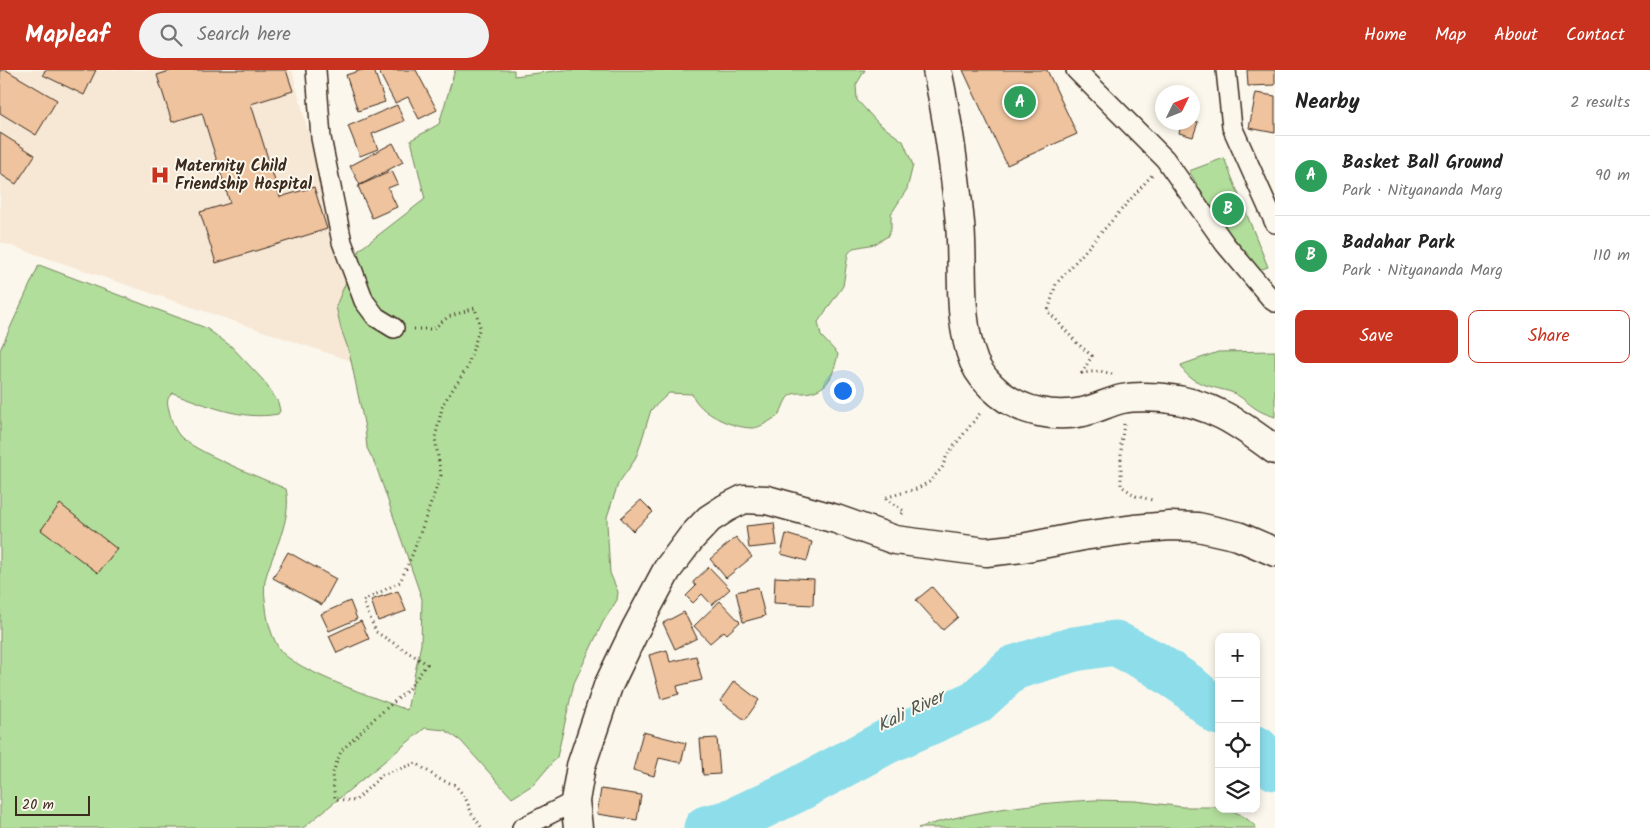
<!DOCTYPE html>
<html lang="en">
<head>
<meta charset="utf-8">
<style>
  :root { --surface:#fff; --page:#f2f2f2; --text:#222; --muted:#767676; --line:#e0e0e0; --accent:#c8321e }
  body { margin:0; font-family:Kalam,sans-serif; background:var(--page); color:var(--text) }
  .controls { position:absolute; right:15px; bottom:15px; display:grid; overflow:hidden; border-radius:10px; box-shadow:0 2px 8px #0003 }
  .controls button { width:45px; height:45px; display:grid; place-items:center; padding:0; border:0; border-bottom:1px solid var(--line); background:var(--surface); color:var(--text); font:25px sans-serif }
  .compass { position:absolute; left:1155px; top:15px; width:45px; height:45px; border-radius:50%; background:var(--surface); box-shadow:0 2px 8px #0003; rotate:47deg }
  .scale { position:absolute; left:15px; bottom:12px; width:75px; box-sizing:border-box; padding-left:5px; border:2px solid #3b2a1e; border-top:0; font-size:14px; line-height:18px; white-space:nowrap; color:#3b2a1e; -webkit-text-stroke:4px #fbf7ec; paint-order:stroke }
  .you { position:absolute; left:842px; top:320px; width:18px; height:18px; margin:-12px; border:4px solid #fff; border-radius:50%; background:#1a73e8; box-shadow:0 0 0 8px #1a73e833 }
  .badge { display:grid; place-items:center; width:32px; height:32px; border-radius:50%; background:var(--accent); color:#fff; font-size:16px; font-weight:700 }
  .pin { position:absolute; translate:-50% -50%; border:2px solid #fff; box-shadow:0 1px 5px #0006 }
  .list { margin:0; padding:0; list-style:none }
  h2 { display:flex; justify-content:space-between; align-items:center; height:65px; margin:0; padding:0 20px; font-size:21px }
  h2 small { font-size:16px; font-weight:400; color:var(--muted) }
  .list li { display:grid; grid-template-columns:32px 1fr auto; gap:15px; align-items:center; box-sizing:border-box; height:80px; padding:0 20px; border-top:1px solid var(--line) }
  .list b { display:block; font-size:19px; white-space:nowrap }
  .list p { margin:0; font-size:16px; white-space:nowrap; color:var(--muted) }
  .list em { font-size:16px; font-style:normal; color:var(--muted) }
  .actions { display:flex; gap:10px; padding:15px 20px }
  .actions a { flex:1; padding:11px 0; border:1px solid var(--accent); border-radius:10px; text-align:center; font-size:18px; color:var(--accent) }
  .actions .main { background:var(--accent); color:#fff }
  .icon { flex:none; width:28px; height:28px; fill:none; stroke:currentColor; stroke-width:2; stroke-linecap:round; stroke-linejoin:round }
  .map { position:relative; flex:none; width:1275px; height:758px; overflow:hidden }
  header { display:flex; align-items:center; gap:30px; box-sizing:border-box; height:70px; padding:0 25px; background:var(--accent); color:#fff }
  header strong { font-size:24px }
  nav { display:flex; gap:28px; margin-inline-start:auto; font-size:18px }
  .search { width:350px; height:45px; background:var(--page); display:flex; align-items:center; gap:12px; box-sizing:border-box; padding:0 18px; border-radius:28px; color:var(--muted); font-size:19px }
  main { display:flex }
  aside { flex:1; background:var(--surface) }
  .map>svg:first-child { display:block }
  .built { fill:#f7e7d5 }
  .green { fill:#b2de9c; stroke:#76845d }
  .lines { fill:none; stroke-linecap:round; stroke-linejoin:round }
  .river { stroke:#8dddea; stroke-width:45 }
  .building { fill:#eec39e; stroke:#3b2a1e }
  .minor-casing { stroke:#3b2a1e; stroke-width:22 }
  .secondary-casing { stroke:#3b2a1e; stroke-width:31 }
  .path { stroke:#3b2a1e; stroke-width:3; stroke-dasharray:1 4; stroke-linecap:butt }
  .minor { stroke:#fbf7ec; stroke-width:19 }
  .secondary { stroke:#fbf7ec; stroke-width:28 }
  .labels { text-anchor:middle; dominant-baseline:central; stroke-width:4; stroke-linejoin:round; paint-order:stroke }
  .poi-label { font-size:16px; font-weight:bold; fill:#3b2a1e; stroke:#fbf7ec; text-anchor:start }
  .water-label { font-size:18px; font-style:italic; fill:#505751; stroke:#fbf7ec }
</style>
</head>
<body>
<header>
<strong>Mapleaf</strong>
<div class="search"><svg class="icon" aria-label="search" viewBox="0 0 24 24"><circle cx="10" cy="10" r="6"/><path d="M15 15l6 6"/></svg>Search here</div>
<nav><a>Home</a><a>Map</a><a>About</a><a>Contact</a></nav>
</header>
<main>
<div class="map">
<svg width="1275" height="758" viewBox="0 0 1275 758">
  <rect width="100%" height="100%" fill="#fbf7ec"/>
  <filter id="ink" filterUnits="userSpaceOnUse"><feTurbulence type="fractalNoise" baseFrequency=".02" numOctaves="2"/><feDisplacementMap in="SourceGraphic" scale="10" xChannelSelector="R" yChannelSelector="G"/><feConvolveMatrix kernelMatrix="1 2 1 2 8 2 1 2 1" color-interpolation-filters="sRGB"/></filter>
  <g filter="url(#ink)">
    <path class="built" d="M0 0H292L369 297 0 172Z"/>
    <path class="green" d="M455 0H514V6L563 0H865L856 15 857 30 878 53 903 71 913 95 907 119 891 144V159L888 166 875 174 853 178 848 184 843 216 818 252 821 266 838 284C833 305 829 321 804 323 798 323 793 323 789 326 783 332 783 341 777 346 772 350 759 358 753 358 732 358 700 344 692 324L669 323 651 340 638 382 634 391 618 414 607 447V454L610 503 618 522 617 530 603 552 574 613 557 687 534 714 512 728 461 671 445 660 425 658 303 758H0V280L39 195 206 258 232 277 263 310 278 332 280 341 278 344C242 351 206 335 173 323 166 328 167 333 169 340 171 349 173 357 179 365 192 381 264 409 286 419 292 446 277 474 268 500 263 515 264 521 266 537 267 551 272 568 280 580 296 601 379 629 407 640L421 574 422 529 376 396 367 378 365 358 349 281 341 259 336 236 359 180 425 129 411 70 439 54Z
      M1224 88 1268 197 1256 201 1234 177 1189 101Z
      M1275 281V347C1270 345 1265 344 1260 341 1250 336 1242 326 1231 322 1215 317 1187 314 1181 295L1218 282Z
      M1095 730 1136 731 1183 737H1219V739C1235 739 1246 747 1257 758H918C975 740 1035 733 1095 730Z"/>
    <g class="lines">
      <path class="river" d="M1256 678 1275 698
        M706 758 727 753 795 721 886 672 976 632 1013 598 1074 579 1115 573 1154 593 1187 615 1219 643"/>
    </g>
    <path class="building" d="M0 0H6L57 30 36 65 0 43Z
      M45 0H96L84 25 43 5Z
      M173 0H286L293 21 251 34 280 127 314 117 327 159 216 193 200 142 230 133 202 43 172 52 157 5Z
      M362 0H374L385 32 358 41 346 5Z
      M378 0H416L437 40 419 49 408 27 395 33Z
      M963 0H1047L1077 64 1007 95Z
      M1247 0H1275V15L1248 16Z
      M1256 23 1275 26V63L1249 58Z
      M397 35 404 51 372 64 378 79 360 86 348 56Z
      M1192 51 1198 52 1193 67 1179 63 1182 52H1192Z
      M0 63 35 85 16 114 0 104Z
      M393 73 403 92 360 115 350 96Z
      M392 101 398 114 388 118 397 137 372 148 358 116Z
      M641 430 653 442 633 461 621 448Z
      M60 434 117 479 98 503 41 460Z
      M774 453 777 475 749 478 746 456Z
      M786 464 812 472 807 491 781 484Z
      M736 467 752 487 726 508 710 489Z
      M288 482 336 509 322 535 273 508Z
      M709 497 730 519 712 535 702 524 693 533 686 526 696 516 693 512Z
      M775 507 814 509 813 535 774 533Z
      M758 517 765 546 743 552 736 522Z
      M932 517 958 547 943 560 916 530Z
      M398 521 406 541 378 551 371 530Z
      M350 531 357 549 329 561 321 544Z
      M720 531 740 552 727 564 724 561 710 573 694 556Z
      M684 542 697 568 675 579 663 553Z
      M361 551 369 569 337 583 329 566Z
      M667 580 670 592 696 586 702 610 677 616 679 624 661 629 649 585Z
      M734 611 759 630 745 650 720 631Z
      M643 662 686 673 681 693 659 688 654 706 633 700Z
      M717 668 720 704 703 705 700 669Z
      M601 719 641 725 637 750 597 744Z"/>
    <g class="lines">
      <g class="minor-casing">
        <path id="minor" d="M316 0 321 68 342 172 364 231 376 247 394 258
          M1076 0 1165 89 1225 174 1272 230 1275 232
          M1226 0 1232 57 1275 153
          M522 758 575 731"/>
      </g>
      <g class="secondary-casing">
        <path id="secondary" d="M937 0C948 50 955 102 960 153 964 199 957 249 974 292 980 306 989 315 1000 324 1023 342 1054 348 1083 342 1096 339 1109 332 1122 329 1136 326 1150 327 1164 328 1211 333 1239 353 1275 380
          M578 758 575 731 581 696 608 616 636 558 667 500 691 468 709 449 726 438 744 429 767 430 836 449 895 470 986 482 1022 478 1083 466 1134 459 1170 456 1198 457 1238 466 1275 482"/>
      </g>
      <path class="path" d="M414 259H433L448 247 475 238 480 257 467 298 443 334 435 368 441 405 413 483 400 512 363 531 376 562 427 594 408 620 375 648 341 681 332 705 335 729 355 731 382 705 416 693 439 709 455 715 465 727 472 744 482 758
        M1112 304 1100 301 1082 303 1092 286 1077 273 1048 241 1056 214 1152 105
        M1124 354 1121 374V416L1136 426 1152 430
        M902 444 904 441 884 428 916 419 929 412 942 398 947 385 981 342"/>
      <use href="#minor" class="minor"/>
      <use href="#secondary" class="secondary"/>
    </g>
  </g>
  <defs>
    <g id="hospital-bare" transform="scale(1.5)"><path d="M-5-5h3v3.5h4V-5h3V5h-3V1.5h-4V5h-3Z" fill="#c8321e" stroke="#fbf7ec" stroke-width="2.5" paint-order="stroke"/></g>
  </defs>
  <g fill-rule="evenodd">
    <use href="#hospital-bare" x="160" y="105"/>
  </g>
  <g class="labels">
    <g class="poi-label">
      <text x="175" y="96">Maternity Child<tspan x="175" dy="18">Friendship Hospital</tspan></text>
    </g>
    <g class="water-label">
      <text transform="translate(911 642) rotate(-26)">Kali River</text>
    </g>
  </g>
</svg>
<div class="controls">
<button>+</button>
<button>−</button>
<button><svg class="icon" aria-label="locate" viewBox="0 0 24 24"><circle cx="12" cy="12" r="6"/><path d="M12 2v4M12 18v4M2 12h4M18 12h4"/></svg></button>
<button><svg class="icon" aria-label="layers" viewBox="0 0 24 24"><path d="M12 4l9 5-9 5-9-5zM3 14l9 5 9-5"/></svg></button>
</div>
<svg class="compass" viewBox="-18 -18 36 36"><path d="M0-13l5 13h-10z" fill="#e53935"/><path d="M0 13l5-13h-10z" fill="#767676"/></svg>
<div class="scale">20 m</div>
<div class="you"></div>
<div class="pin badge" style="left:1020px;top:32px;background:#2e9e5b">A</div>
<div class="pin badge" style="left:1228px;top:139px;background:#2e9e5b">B</div>
</div>
<aside>
<h2>Nearby<small>2 results</small></h2>
<ul class="list">
<li><span class="badge" style="background:#2e9e5b">A</span><div><b>Basket Ball Ground</b><p>Park · Nityananda Marg</p></div><em>90 m</em></li>
<li><span class="badge" style="background:#2e9e5b">B</span><div><b>Badahar Park</b><p>Park · Nityananda Marg</p></div><em>110 m</em></li>
</ul>
<div class="actions"><a class="main">Save</a><a>Share</a></div>
</aside>
</main>
</body>
</html>
